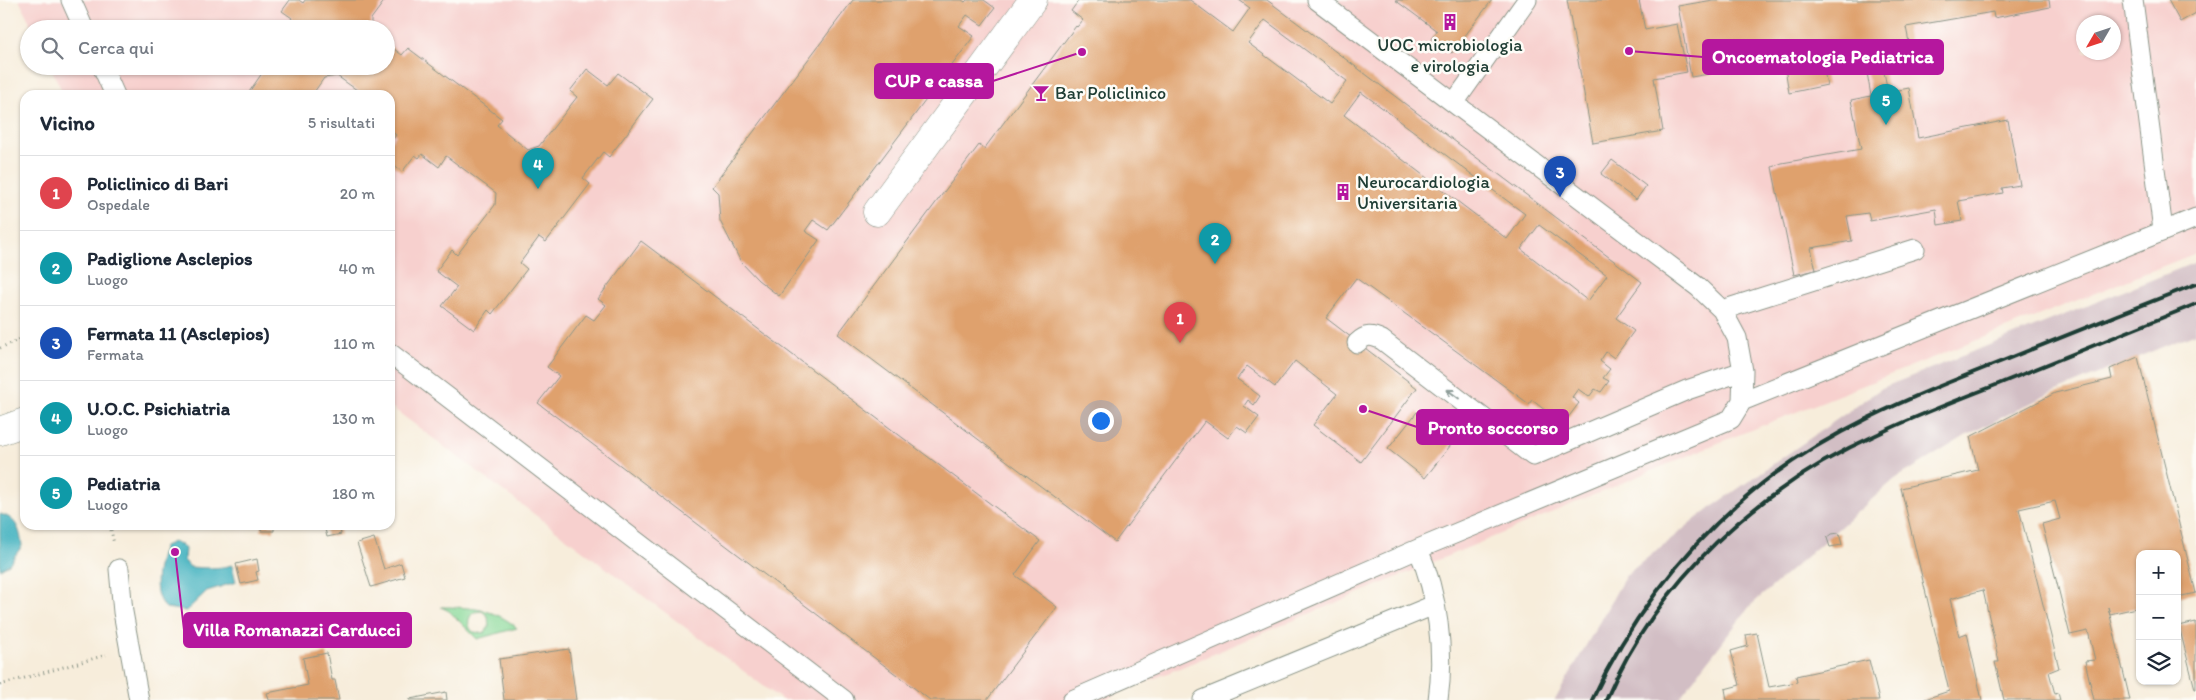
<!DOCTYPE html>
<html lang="it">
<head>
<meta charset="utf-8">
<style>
  :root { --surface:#fff; --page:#f2f2f3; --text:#1f2937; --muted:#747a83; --line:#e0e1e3; --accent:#d93025 }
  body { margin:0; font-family:Itim,sans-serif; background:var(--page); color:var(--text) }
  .controls { position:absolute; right:15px; bottom:15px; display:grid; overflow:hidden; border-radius:10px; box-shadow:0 1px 4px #0004 }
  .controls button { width:45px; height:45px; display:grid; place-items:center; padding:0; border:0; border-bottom:1px solid var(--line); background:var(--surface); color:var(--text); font:25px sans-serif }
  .compass { position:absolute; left:2076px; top:15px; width:45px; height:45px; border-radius:50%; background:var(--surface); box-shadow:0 1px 4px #0004; rotate:231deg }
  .you { position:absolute; left:1100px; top:420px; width:18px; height:18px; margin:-12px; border:4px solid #fff; border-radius:50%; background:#1a73e8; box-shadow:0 0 0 8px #1a73e833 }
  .badge { display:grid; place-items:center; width:32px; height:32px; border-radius:50%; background:var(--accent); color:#fff; font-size:16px; font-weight:700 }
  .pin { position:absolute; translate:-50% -41px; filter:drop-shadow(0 1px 2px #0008) }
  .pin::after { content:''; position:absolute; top:26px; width:18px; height:15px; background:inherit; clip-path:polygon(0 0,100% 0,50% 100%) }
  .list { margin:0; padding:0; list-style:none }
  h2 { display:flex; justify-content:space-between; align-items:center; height:65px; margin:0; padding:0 20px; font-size:21px }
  h2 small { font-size:16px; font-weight:400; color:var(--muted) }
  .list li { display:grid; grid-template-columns:32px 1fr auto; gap:15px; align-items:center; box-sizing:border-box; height:75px; padding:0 20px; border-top:1px solid var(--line) }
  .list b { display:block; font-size:19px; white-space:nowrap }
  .list p { margin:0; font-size:16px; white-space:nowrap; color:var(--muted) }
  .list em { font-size:16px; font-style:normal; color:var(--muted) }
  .icon { flex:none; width:28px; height:28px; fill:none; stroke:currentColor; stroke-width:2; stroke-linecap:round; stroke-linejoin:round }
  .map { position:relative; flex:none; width:2196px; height:700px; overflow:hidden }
  .search { position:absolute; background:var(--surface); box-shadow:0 1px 4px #0004; left:20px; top:20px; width:375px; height:55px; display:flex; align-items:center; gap:12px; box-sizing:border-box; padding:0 18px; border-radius:28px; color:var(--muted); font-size:19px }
  .panel { position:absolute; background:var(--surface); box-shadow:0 1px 4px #0004; left:20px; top:90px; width:375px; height:440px; border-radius:15px }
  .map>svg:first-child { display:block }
  .built { fill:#f7d0ce; fill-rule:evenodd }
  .industrial { fill:#d2bec4 }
  .green { fill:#89d999; stroke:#548b66; fill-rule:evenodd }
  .water { fill:#46b4c1; stroke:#32787a }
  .building { fill:#dfa16d; fill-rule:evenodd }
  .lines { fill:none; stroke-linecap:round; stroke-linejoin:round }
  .service-casing { stroke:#8b9588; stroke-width:21 }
  .pedestrian-casing { stroke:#8b9588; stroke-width:29 }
  .minor-casing { stroke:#8b9588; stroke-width:29 }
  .path { stroke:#8b9588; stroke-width:3; stroke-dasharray:1 4; stroke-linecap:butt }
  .service { stroke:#fff; stroke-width:19 }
  .pedestrian { stroke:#fff; stroke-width:28 }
  .minor { stroke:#fff; stroke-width:28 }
  .rail { stroke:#1f3d34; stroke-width:4 }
  .oneway { stroke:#8f9e9a }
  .labels { text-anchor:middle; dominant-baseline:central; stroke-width:5; stroke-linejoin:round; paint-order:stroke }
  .poi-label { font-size:18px; fill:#1f3d34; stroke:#fdfcf7; text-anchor:start }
  .leader { fill:none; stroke:#b5179e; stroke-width:2 }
  .callout-dot { fill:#b5179e; stroke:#fdfcf7; stroke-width:2 }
  .callout { fill:#b5179e; stroke:#b5179e; stroke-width:2 }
  .callout-label { font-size:19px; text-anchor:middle; font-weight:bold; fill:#fff }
</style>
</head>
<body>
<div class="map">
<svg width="2196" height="700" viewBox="0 0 2196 700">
  <rect width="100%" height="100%" fill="#fdfcf7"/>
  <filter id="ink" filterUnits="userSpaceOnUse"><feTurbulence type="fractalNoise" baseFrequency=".02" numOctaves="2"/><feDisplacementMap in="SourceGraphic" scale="10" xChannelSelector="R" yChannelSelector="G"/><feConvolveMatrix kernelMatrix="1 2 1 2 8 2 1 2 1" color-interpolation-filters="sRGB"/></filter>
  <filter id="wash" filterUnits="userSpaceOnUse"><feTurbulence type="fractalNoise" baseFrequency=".0096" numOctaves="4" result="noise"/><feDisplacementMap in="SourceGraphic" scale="20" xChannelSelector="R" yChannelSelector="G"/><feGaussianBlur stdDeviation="1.12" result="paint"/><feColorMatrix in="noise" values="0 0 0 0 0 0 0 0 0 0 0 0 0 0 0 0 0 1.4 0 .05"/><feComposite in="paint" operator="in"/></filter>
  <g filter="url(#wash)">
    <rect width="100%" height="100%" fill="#f7eddb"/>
    <path class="built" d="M19 0H2196V253L1718 443 1103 700H782L390 406V95H64L50 66H386V29H33ZM2084 22H2114V52H2084Z"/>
    <path class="industrial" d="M2196 262V333L2047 395 1967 435 1895 479 1750 606 1678 700H1555L1626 575 1702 514 1882 388Z"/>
    <path class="green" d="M441 607C469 607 495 608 517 628L477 639 449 611ZM482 611 488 616 489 627 484 633 473 632C467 626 467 618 474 612Z"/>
    <path class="water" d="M0 514C17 518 20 530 22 546L9 564 0 569Z
      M173 542 182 545 185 549 184 560 190 567C205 568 218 569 232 565L236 582 207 591 186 611 166 608C149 595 158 562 164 546Z"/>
    <g id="blocks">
      <path class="building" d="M290 0H299L303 3 305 0H385L371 19V29H285L292 18 282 11Z
        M853 0H962L965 2 967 0H984L995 8 982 25 967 15 959 26 974 36 828 230 813 220 805 231 819 240 779 296 758 280 741 262 720 221 718 193 712 187Z
        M1079 0H1190L1233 32 1250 8 1239 0H1267L1642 282 1616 318 1634 331 1614 358 1606 352 1600 361 1610 369 1603 378 1609 381 1601 392 1595 389 1589 397 1578 389 1572 397 1579 403 1558 431 1540 418 1546 411 1532 400 1529 404 1356 278 1326 318 1417 388 1361 462 1313 425 1337 394 1295 361 1275 387 1247 366 1237 379 1260 396 1254 405 1248 400 1244 406 1259 417 1247 433 1237 426 1228 438 1205 421 1115 542 838 334 979 145 984 149 1076 26 1077 27 1083 20 1071 11ZM1265 20 1347 81 1330 104 1248 43ZM1361 92 1525 214 1507 239 1344 115ZM1539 225 1607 275 1588 301 1521 249Z
        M1395 0H1492L1452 53 1431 39 1437 31Z
        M1567 0H1639L1645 30 1677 24 1687 72 1654 78 1663 131 1593 143Z
        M1713 0H2049L2050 7 1994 18 1993 12 1906 27 1914 68 1902 71 1899 57 1882 62 1888 92 1909 88 1918 138 2008 120 2020 185 2002 188 2003 193 1958 201 1962 221 1938 225 1936 209 1870 221 1868 213 1847 216 1852 241 1811 248 1816 270 1794 275 1772 167 1782 163 1861 149 1851 100 1871 96 1863 49 1835 53 1833 42 1749 59 1750 67 1691 77 1678 6Z
        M2168 0H2196V13L2180 22Z
        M386 43 402 55 408 48 502 119 497 125 528 150 539 146 577 97 570 91 587 69 608 85 618 73 653 99 609 157 603 152 583 178 590 184 546 242 539 237 520 263 527 269 492 314 488 310 474 330 442 306 457 287 436 271 452 250 457 255 495 205 496 193 446 156 439 167 422 154 419 158 415 155 402 172 390 163V143L396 135 390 130V95H364L337 76 324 78 312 95H247L267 66H386Z
        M1822 61 1827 85 1789 93 1785 68Z
        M1612 160 1646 186 1636 200 1601 174Z
        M641 241 1040 541 1015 575 1057 607 987 700H930L538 403 559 376 547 367 586 315 594 320 606 305 598 299Z
        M2138 357 2196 593 2177 597V554H2140V607L2110 614 2108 607 2130 700H2094L2085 661 2095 660 2088 631 2070 635 2042 524 2060 519 2055 501 2019 509 2059 668 2049 672 2055 694 2058 693 2060 700H2004L1995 662H1999L1983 590 1950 599 1959 636 1967 633 1982 700H1922L1949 691 1901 488 1978 470 1970 437 2055 393 2112 379 2110 369Z
        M1417 412 1454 441 1425 478 1388 449Z
        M261 525H274V531H261Z
        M324 525H339L341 534 327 537Z
        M1839 533 1842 545 1830 547 1827 538 1832 534Z
        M374 538 384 569 401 563 405 577 371 587 357 543Z
        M257 559 259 571 256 572 258 580 241 584 236 564Z
        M2196 622V689H2195L2179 626Z
        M1757 633 1769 687 1797 682 1796 676 1869 660 1879 700H1727L1725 689 1740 685 1731 651 1748 646 1746 635Z
        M569 649 576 700H504L499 659Z
        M327 653 332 680H335L339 700H269L267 693 308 685 303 658Z
        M446 692 447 700H410V699Z"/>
    </g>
  </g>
  <g filter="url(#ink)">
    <use href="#blocks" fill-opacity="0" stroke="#8b9588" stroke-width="1"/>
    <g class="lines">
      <g class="service-casing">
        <path id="service" d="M71 0 84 29
          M2133 0 2163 230
          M102 66 115 95
          M1454 103 1527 0
          M1722 310 1915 249
          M1357 343C1366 334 1372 335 1382 340L1533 456 1687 390 1743 371
          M390 353 844 700
          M1742 401 2196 218
          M1418 549C1438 594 1445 652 1438 700
          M119 569 123 612 139 700
          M1072 700 1418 549 1731 419 1742 401 1743 371 1737 338 1722 310 1698 287 1317 0
          M1203 700 1434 605"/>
      </g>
      <g class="pedestrian-casing">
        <path id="pedestrian" d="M877 212 1033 0"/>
      </g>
      <g class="minor-casing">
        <path id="minor" d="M0 431 25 422"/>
      </g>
      <path class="path" d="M0 348 25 337
        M110 525 114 544
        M0 685 106 655"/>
      <use href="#service" class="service"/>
      <use href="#pedestrian" class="pedestrian"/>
      <use href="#minor" class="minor"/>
      <path class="rail" d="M1592 700C1628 623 1677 557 1741 501 1816 434 1913 396 2005 360 2069 334 2132 309 2196 284
        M1606 700C1658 580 1759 487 1878 434 1916 416 1957 400 1996 385 2063 358 2129 331 2196 304"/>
    </g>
    <defs><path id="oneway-shaft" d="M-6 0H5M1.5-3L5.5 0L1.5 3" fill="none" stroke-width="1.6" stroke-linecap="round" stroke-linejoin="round" transform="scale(1.25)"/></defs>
    <use class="oneway" href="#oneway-shaft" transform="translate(1453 394) rotate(-143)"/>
  </g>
  <defs>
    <g id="building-bare" transform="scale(1.35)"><path d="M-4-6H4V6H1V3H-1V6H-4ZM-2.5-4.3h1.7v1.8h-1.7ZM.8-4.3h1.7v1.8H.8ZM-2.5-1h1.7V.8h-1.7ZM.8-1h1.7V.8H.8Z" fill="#b5179e" stroke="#fdfcf7" stroke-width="2.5" paint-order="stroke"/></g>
    <g id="bar-bare" transform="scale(1.35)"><path d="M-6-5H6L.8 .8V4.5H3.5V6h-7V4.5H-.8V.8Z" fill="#b5179e" stroke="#fdfcf7" stroke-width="2.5" paint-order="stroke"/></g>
  </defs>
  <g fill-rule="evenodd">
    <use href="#building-bare" x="1450" y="22"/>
    <use href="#bar-bare" x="1041" y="93"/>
    <use href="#building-bare" x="1343" y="192"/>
  </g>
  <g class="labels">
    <g class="poi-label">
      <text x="1450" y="45" text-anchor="middle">UOC microbiologia<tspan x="1450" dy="21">e virologia</tspan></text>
      <text x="1055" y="93">Bar Policlinico</text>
      <text x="1357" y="182">Neurocardiologia<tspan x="1357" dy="21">Universitaria</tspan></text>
    </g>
  </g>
  <path class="leader" d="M1629 51L1703 57M1082 52L993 81M1363 409L1417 427M175 552L184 630"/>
  <g class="callout-dot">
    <circle cx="1629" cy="51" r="5"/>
    <circle cx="1082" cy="52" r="5"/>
    <circle cx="1363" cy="409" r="5"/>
    <circle cx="175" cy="552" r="5"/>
  </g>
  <g class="callout">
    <rect x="1703" y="40" width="240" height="34" rx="5"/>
    <rect x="875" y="64" width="118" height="34" rx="5"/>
    <rect x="1417" y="410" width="151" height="34" rx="5"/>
    <rect x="184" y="613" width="227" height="34" rx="5"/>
  </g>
  <g class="callout-label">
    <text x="1823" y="63">Oncoematologia Pediatrica</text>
    <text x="934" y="87">CUP e cassa</text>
    <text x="1493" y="434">Pronto soccorso</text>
    <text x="297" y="636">Villa Romanazzi Carducci</text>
  </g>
</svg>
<div class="controls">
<button>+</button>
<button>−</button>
<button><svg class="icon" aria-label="layers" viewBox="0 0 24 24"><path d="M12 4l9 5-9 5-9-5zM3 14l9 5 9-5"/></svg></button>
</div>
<svg class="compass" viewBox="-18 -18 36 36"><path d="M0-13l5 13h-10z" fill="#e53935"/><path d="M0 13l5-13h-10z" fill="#747a83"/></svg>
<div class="you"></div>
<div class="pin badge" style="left:1180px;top:343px;background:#e0444e">1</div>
<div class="pin badge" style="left:1215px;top:264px;background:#0f9aa8">2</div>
<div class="pin badge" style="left:1560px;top:197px;background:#1a4fb4">3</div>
<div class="pin badge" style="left:538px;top:189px;background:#0f9aa8">4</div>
<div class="pin badge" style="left:1886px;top:125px;background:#0f9aa8">5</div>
<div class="search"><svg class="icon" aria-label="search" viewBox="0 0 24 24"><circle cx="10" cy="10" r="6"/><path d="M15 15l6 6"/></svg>Cerca qui</div>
<section class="panel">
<h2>Vicino<small>5 risultati</small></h2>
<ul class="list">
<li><span class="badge" style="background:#e0444e">1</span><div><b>Policlinico di Bari</b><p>Ospedale</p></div><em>20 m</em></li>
<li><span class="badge" style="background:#0f9aa8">2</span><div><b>Padiglione Asclepios</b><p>Luogo</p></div><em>40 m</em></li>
<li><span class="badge" style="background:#1a4fb4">3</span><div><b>Fermata 11 (Asclepios)</b><p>Fermata</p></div><em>110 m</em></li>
<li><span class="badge" style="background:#0f9aa8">4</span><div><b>U.O.C. Psichiatria</b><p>Luogo</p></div><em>130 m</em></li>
<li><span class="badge" style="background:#0f9aa8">5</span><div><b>Pediatria</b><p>Luogo</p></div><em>180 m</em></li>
</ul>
</section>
</div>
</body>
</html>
